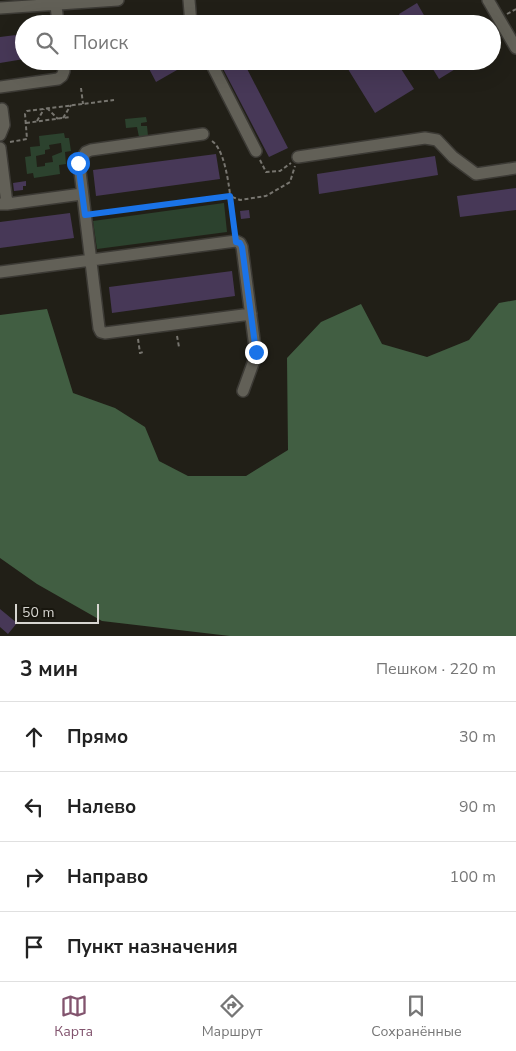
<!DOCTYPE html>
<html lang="ru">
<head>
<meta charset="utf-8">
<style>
  :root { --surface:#fff; --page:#f2f2f2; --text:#222; --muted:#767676; --line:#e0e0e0; --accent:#82546e }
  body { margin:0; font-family:"Nunito Sans",sans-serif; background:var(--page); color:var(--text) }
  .scale { position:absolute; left:15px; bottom:12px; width:84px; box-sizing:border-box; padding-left:5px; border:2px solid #d7d6d1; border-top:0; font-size:14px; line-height:18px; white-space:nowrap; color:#d7d6d1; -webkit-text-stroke:4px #18160e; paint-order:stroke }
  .stop { position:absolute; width:15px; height:15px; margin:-11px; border:4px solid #1a73e8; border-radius:50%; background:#fff }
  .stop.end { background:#1a73e8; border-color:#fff; box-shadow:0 1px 5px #0008 }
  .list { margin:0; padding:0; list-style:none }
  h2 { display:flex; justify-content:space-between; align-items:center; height:65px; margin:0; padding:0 20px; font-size:21px }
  h2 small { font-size:16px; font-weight:400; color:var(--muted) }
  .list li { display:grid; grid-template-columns:32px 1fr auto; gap:15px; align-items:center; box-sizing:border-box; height:70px; padding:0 20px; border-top:1px solid var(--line) }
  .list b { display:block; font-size:19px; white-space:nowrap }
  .list em { font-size:16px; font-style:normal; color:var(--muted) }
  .icon { flex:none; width:28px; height:28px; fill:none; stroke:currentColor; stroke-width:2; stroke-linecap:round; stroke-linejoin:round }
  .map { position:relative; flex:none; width:516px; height:636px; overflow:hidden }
  .search { position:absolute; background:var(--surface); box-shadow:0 5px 20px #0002; left:15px; right:15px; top:15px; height:55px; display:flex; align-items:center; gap:12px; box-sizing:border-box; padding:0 18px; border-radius:28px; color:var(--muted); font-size:19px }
  .sheet { height:345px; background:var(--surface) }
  nav { display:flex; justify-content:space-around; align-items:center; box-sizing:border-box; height:70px; border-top:1px solid var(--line); background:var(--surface); font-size:14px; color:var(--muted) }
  nav a { display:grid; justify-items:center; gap:2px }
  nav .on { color:var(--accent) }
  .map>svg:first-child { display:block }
  .green { fill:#2c422e; fill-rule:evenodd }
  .forest { fill:#415e42 }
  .building { fill:#473857 }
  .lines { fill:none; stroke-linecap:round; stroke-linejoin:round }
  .minor-casing { stroke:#3c3a35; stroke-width:14 }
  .path { stroke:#77756f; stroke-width:2; stroke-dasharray:4 2.5; stroke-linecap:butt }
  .minor { stroke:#626057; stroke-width:11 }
  .route { stroke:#1a73e8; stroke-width:6 }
</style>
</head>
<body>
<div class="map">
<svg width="516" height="636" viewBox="0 0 516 636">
  <rect width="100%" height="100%" fill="#211f17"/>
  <path class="green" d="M146 117 147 122 141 123V126H147L148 136 139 137 137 127 126 128 125 119Z
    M64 133 65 138H69L71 151 65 152 66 164 59 165 60 174 34 178 33 173 27 174 25 157 31 156 30 147 40 146 39 136ZM61 143 62 152 52 156 53 162 45 163V166L37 167 36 156 45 154V150L50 149 49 145Z
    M224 203 227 232 97 249 93 221Z"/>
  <path class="forest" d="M516 300V636H230L102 621 37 584 0 558V315L47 309 73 393 115 408 145 427 159 461 188 476H246L288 450 287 358 321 322 361 304 382 344 427 357 469 340 499 303Z"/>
  <path class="building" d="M417 3 429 24H405L399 14Z
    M24 34V59L0 63V37Z
    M113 61H126L125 67 112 65Z
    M145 61H181L184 66 156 82Z
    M219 61H243L288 148 269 157Z
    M343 61H396L414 89 375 113Z
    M428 61H452L457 68 439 79Z
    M216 154 220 179 96 196 93 170Z
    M435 156 438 175 319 194 317 174Z
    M26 181V186H23V190L14 191 13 183Z
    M516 188V210L460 217 457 196Z
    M249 210 250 218 241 219 240 211Z
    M70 213 74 238 0 248V222Z
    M232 271 235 296 112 313 109 287Z
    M0 609 17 623 8 634 0 627Z"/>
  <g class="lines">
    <g class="minor-casing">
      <path id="minor" d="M189 0 191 24
        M488 0 516 48
        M56 5 58 24
        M0 8 118 0
        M210 61 256 151
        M0 87 58 79 62 76 64 71 62 61
        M203 134 91 150 86 152 79 163 99 328 101 332 105 333 251 314
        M0 135 4 125 2 109
        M0 148 7 204H0
        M298 157 425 138 437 140 453 157 476 174 516 168
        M7 204 82 194
        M0 272 236 241 240 243 242 247 256 355 243 391"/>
    </g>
    <path class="path" d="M507 14 516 9
      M81 88 83 104
      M47 108 58 119
      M63 118 71 105
      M37 121 44 109
      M26 123 70 117
      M212 141C229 153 231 209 234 229
      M10 142 27 139 25 114 27 111 114 100
      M260 160 266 172 280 171 291 163
      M97 214 230 196 240 200 266 196 290 182 295 166
      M177 336 179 347
      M138 339 140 353 143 352"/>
    <use href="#minor" class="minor"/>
  </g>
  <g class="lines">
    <path class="route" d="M78 163 85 215 230 196 236 242 240 243 242 247 256 352"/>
  </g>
</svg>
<div class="scale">50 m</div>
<div class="stop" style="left:78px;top:163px"></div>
<div class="stop end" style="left:256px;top:352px"></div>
<div class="search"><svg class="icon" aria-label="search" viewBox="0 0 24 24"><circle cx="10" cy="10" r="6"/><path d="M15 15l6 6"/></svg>Поиск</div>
</div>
<section class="sheet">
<h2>3 мин<small>Пешком · 220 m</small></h2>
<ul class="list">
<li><svg class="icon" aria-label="ahead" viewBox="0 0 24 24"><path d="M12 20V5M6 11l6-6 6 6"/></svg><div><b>Прямо</b></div><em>30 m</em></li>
<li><svg class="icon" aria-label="left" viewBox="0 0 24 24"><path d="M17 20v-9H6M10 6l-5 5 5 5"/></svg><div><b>Налево</b></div><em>90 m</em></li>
<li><svg class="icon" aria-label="right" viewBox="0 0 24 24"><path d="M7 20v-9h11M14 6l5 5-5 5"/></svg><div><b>Направо</b></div><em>100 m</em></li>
<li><svg class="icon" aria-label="arrive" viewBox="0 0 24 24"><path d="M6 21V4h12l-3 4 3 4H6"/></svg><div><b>Пункт назначения</b></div></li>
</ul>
</section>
<nav>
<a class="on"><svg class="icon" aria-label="map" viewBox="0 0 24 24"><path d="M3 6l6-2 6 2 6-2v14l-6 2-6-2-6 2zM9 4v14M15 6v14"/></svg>Карта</a>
<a><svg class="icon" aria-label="directions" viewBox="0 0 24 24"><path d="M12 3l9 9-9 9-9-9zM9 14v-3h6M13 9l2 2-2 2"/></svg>Маршрут</a>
<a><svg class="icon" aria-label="saved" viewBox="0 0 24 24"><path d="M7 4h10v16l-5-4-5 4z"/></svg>Сохранённые</a>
</nav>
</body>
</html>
